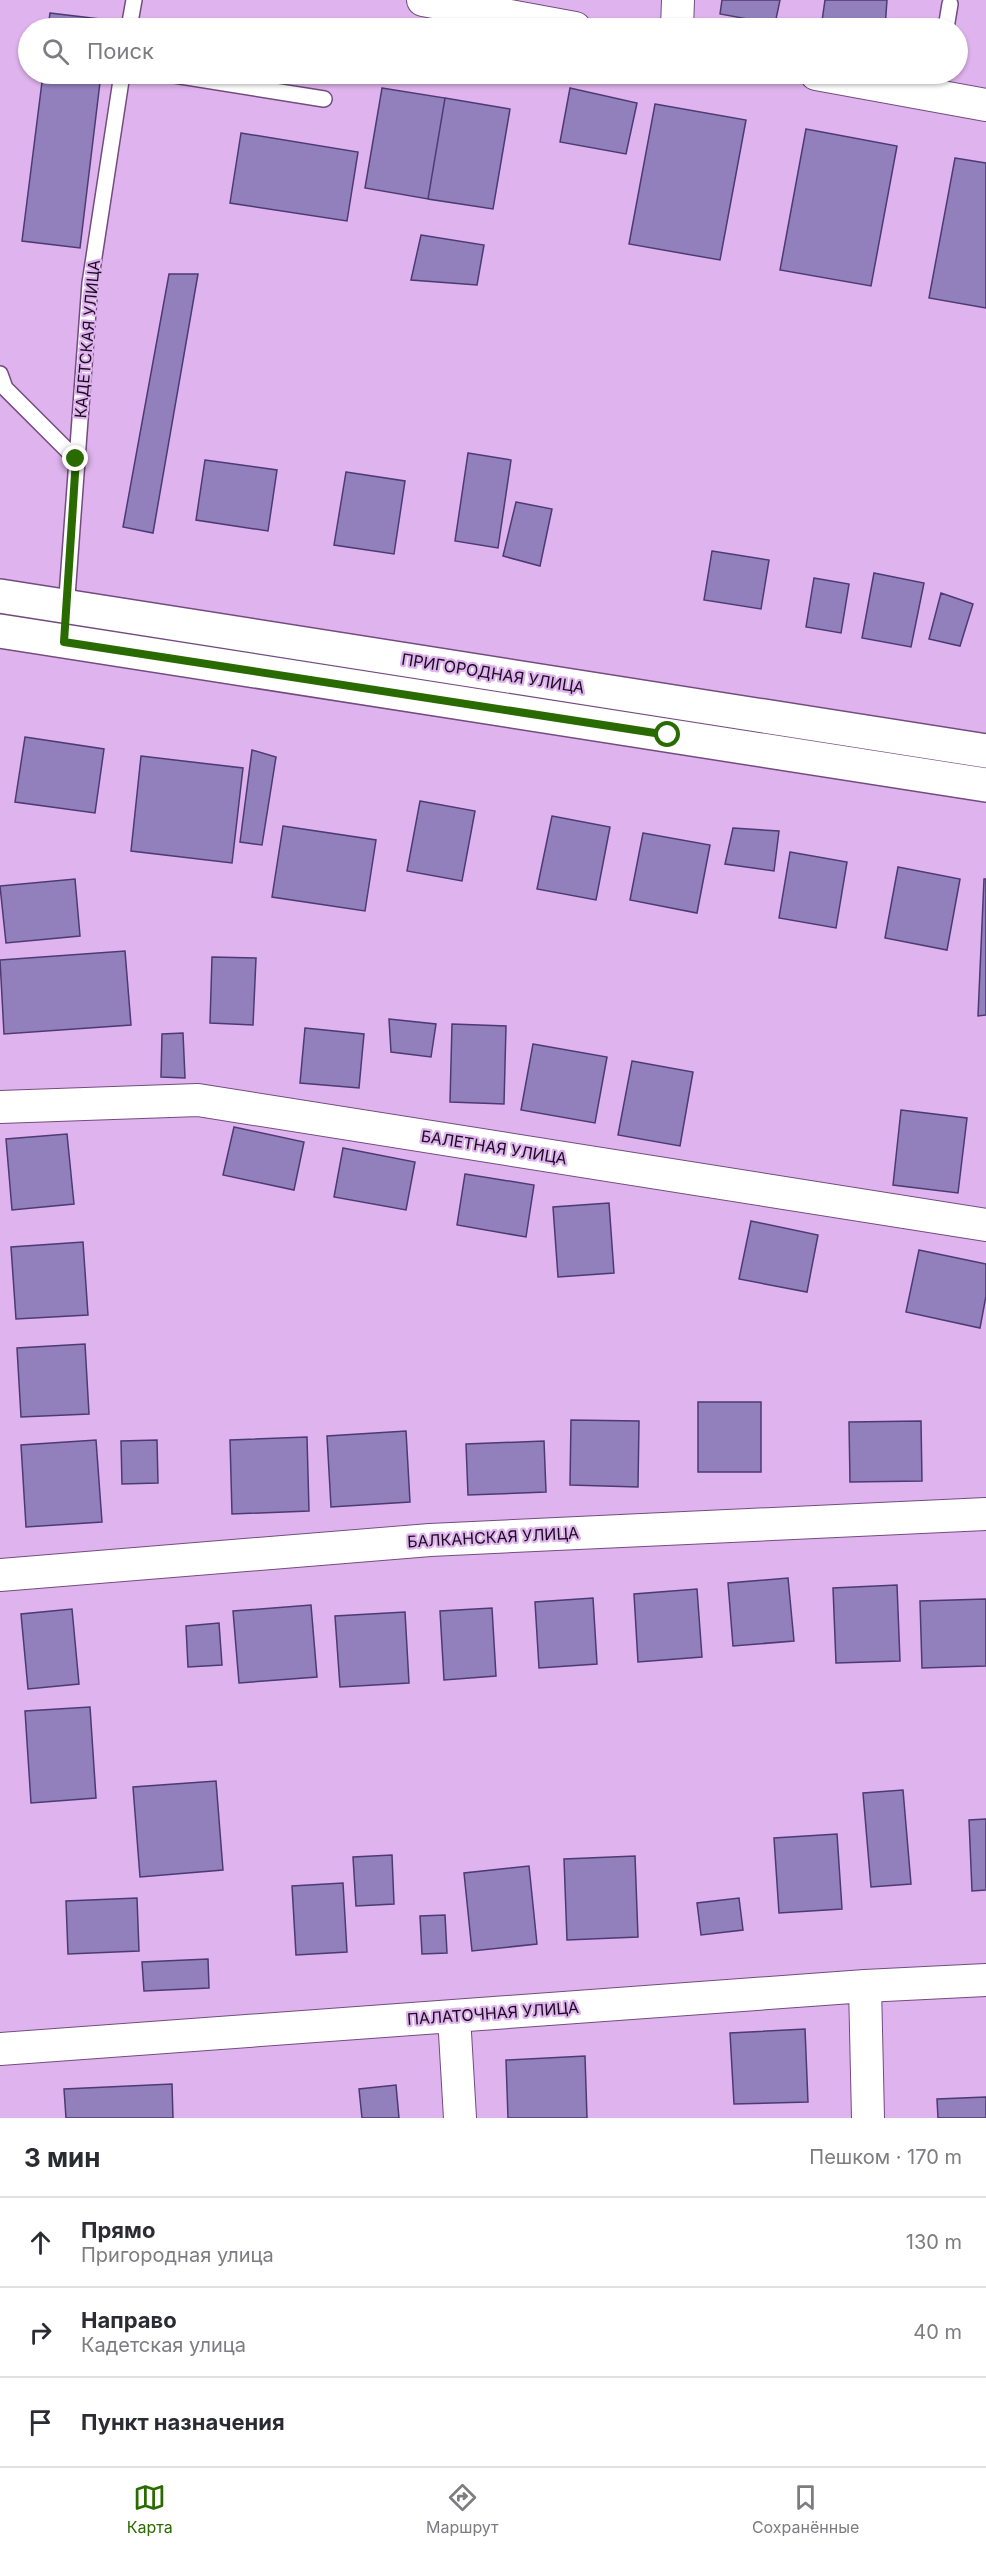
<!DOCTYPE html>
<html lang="ru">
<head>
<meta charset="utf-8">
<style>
  :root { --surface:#fff; --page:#f7f7f7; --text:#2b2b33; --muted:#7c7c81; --line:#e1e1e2; --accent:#296b00 }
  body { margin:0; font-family:Inter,sans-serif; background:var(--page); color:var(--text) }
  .stop { position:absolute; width:18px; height:18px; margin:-14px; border:4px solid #296b00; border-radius:50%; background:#fff }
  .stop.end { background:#296b00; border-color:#fff; box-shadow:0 2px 6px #0008 }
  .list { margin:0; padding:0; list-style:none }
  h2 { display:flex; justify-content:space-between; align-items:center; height:78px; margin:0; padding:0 24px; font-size:26px }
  h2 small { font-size:20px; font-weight:400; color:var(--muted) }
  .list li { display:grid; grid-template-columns:39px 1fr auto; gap:18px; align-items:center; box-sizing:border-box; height:90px; padding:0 24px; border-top:2px solid var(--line) }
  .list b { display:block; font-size:22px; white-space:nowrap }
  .list p { margin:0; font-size:20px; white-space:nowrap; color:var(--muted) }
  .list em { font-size:20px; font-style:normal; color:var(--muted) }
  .icon { flex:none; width:33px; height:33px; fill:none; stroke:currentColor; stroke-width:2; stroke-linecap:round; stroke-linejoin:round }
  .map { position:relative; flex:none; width:986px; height:2118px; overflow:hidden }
  .search { position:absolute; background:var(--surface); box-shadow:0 2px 4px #0004; left:18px; right:18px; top:18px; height:66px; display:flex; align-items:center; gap:15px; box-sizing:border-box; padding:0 21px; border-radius:33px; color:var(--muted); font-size:22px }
  .sheet { height:348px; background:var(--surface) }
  nav { display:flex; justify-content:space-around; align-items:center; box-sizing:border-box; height:84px; border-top:2px solid var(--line); background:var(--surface); font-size:16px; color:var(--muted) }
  nav a { display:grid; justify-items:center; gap:3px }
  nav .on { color:var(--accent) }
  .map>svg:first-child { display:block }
  .building { fill:#9280bd; stroke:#4d3a72; stroke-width:1.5 }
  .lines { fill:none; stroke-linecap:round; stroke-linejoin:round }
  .lane-casing { stroke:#734c7f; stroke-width:18 }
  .street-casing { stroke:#734c7f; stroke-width:34 }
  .secondary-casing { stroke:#734c7f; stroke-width:36 }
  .lane { stroke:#fff; stroke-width:15 }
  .street { stroke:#fff; stroke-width:32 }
  .secondary { stroke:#fff; stroke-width:33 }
  .route { stroke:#296b00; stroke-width:8 }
  .labels { text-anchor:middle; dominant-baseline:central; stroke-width:4.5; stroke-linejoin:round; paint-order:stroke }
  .street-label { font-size:16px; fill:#1b0b20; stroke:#dfb3ed }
</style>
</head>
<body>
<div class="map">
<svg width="986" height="2118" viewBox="0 0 986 2118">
  <rect width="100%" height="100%" fill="#dfb3ed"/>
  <path class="building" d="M722 0H780L775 24 720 14Z
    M825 0H887L885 28H821Z
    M50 13 108 20 107 28H48Z
    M43 74H101L80 248 22 241Z
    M382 88 445 98 428 199 365 188Z
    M570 88 637 103 626 154 560 142Z
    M445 98 510 109 493 209 428 199Z
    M655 104 746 120 720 260 629 244Z
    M806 129 897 146 871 286 780 270Z
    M241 133 358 152 347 221 230 203Z
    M955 158 986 163V308L929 298Z
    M421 235 484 245 477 285 411 280Z
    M169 274H198L153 533 123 527Z
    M468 453 511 460 498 548 455 541Z
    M205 460 277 470 268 531 196 520Z
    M346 472 405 481 394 554 334 545Z
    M516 502 552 509 540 566 503 556Z
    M712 551 769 560 761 609 704 600Z
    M874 573 924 583 911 647 862 638Z
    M814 578 849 584 841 633 806 627Z
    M941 593 973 604 960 646 929 639Z
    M25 737 104 749 95 813 15 802Z
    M252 750 276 757 262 845 240 842Z
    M141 756 243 768 232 863 131 851Z
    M420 801 475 811 462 881 407 871Z
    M552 816 610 827 596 900 537 889Z
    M283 826 376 840 365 911 272 897Z
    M733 828 779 831 774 871 725 864Z
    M643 833 710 845 697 913 630 900Z
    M790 852 847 862 836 928 779 918Z
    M898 867 960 879 947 950 885 938Z
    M75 879 80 936 6 943 0 886Z
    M984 879H986V1015L978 1016Z
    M125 951 131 1025 4 1034 0 960Z
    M212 957 256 958 253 1025 210 1023Z
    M389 1019 436 1024 431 1057 391 1052Z
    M452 1024 506 1026 504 1104 450 1102Z
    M305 1028 364 1034 359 1088 300 1083Z
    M183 1033 185 1078 161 1077 162 1034Z
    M533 1044 607 1057 595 1123 521 1110Z
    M632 1061 693 1072 680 1146 618 1135Z
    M901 1110 967 1118 958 1193 893 1185Z
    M234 1127 304 1142 294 1190 223 1175Z
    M67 1134 74 1204 12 1210 6 1139Z
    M343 1148 415 1162 406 1210 334 1197Z
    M465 1174 534 1185 526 1237 457 1225Z
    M609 1203 614 1273 558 1277 553 1207Z
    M751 1221 818 1235 807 1292 739 1279Z
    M83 1242 88 1315 16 1319 11 1247Z
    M919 1250 986 1264V1296L980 1328 906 1312Z
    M85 1344 89 1414 21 1417 17 1348Z
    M698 1402H761V1472H698Z
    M571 1420 639 1421 638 1487 570 1485Z
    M921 1421 922 1481 850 1482 849 1422Z
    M406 1431 410 1502 331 1507 327 1436Z
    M307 1437 309 1511 232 1514 230 1440Z
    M96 1440 102 1522 26 1527 21 1445Z
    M157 1440 158 1483 122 1484 121 1441Z
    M544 1441 546 1492 468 1495 466 1444Z
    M788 1578 794 1641 733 1646 728 1583Z
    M897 1585 900 1661 836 1663 833 1588Z
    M697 1589 702 1657 638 1662 634 1594Z
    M593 1598 597 1664 539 1668 535 1602Z
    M986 1599V1666L922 1668 920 1601Z
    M311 1605 317 1677 239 1683 233 1611Z
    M492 1608 496 1676 444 1680 440 1611Z
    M72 1609 79 1684 28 1689 21 1614Z
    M405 1612 409 1683 340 1687 335 1616Z
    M219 1623 222 1665 188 1667 186 1626Z
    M90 1707 96 1798 31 1803 25 1711Z
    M216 1781 223 1870 140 1877 133 1787Z
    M903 1790 911 1884 871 1887 863 1793Z
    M986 1819V1890L972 1891 969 1820Z
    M837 1834 842 1909 779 1913 774 1838Z
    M392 1855 394 1904 356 1906 353 1857Z
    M635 1856 638 1937 567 1940 564 1859Z
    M529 1866 537 1944 472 1951 464 1873Z
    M343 1883 347 1952 296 1955 292 1886Z
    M137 1898 139 1951 68 1954 66 1901Z
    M739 1898 743 1930 701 1935 697 1903Z
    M445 1915 447 1953 422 1954 420 1916Z
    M208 1959 209 1988 144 1991 142 1962Z
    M805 2029 808 2102 734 2104 730 2033Z
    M585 2056 587 2118H508L506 2060Z
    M172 2084 173 2118H66L64 2089Z
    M396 2085 399 2118H362L359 2089Z
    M986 2097V2118H938L937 2099Z"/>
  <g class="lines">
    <g class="lane-casing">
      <path id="lane" d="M129 28 134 0
        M946 28 950 4
        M168 74 324 99
        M937 96 940 74
        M0 374 5 388 76 459
        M66 610 90 283 122 74"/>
    </g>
    <g class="street-casing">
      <path id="street" d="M423 0 575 28
        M677 28 678 0
        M816 74 986 105
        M0 1107 198 1100 986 1225
        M0 1575 430 1540 986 1514
        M865 1986 868 2118
        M454 2016 460 2118
        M0 2049 865 1986 986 1980"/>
    </g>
    <g class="secondary-casing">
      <path id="secondary" d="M0 596 986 751
        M0 631 986 785"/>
    </g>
    <use href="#lane" class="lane"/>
    <use href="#street" class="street"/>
    <use href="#secondary" class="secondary"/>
  </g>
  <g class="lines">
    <path class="route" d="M76 459 64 642 668 735"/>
  </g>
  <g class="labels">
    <g class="street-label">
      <text transform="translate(87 339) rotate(-85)">КАДЕТСКАЯ УЛИЦА</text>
      <text transform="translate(493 673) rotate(9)">ПРИГОРОДНАЯ УЛИЦА</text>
      <text transform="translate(494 1147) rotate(9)">БАЛЕТНАЯ УЛИЦА</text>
      <text transform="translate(493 1537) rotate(-3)">БАЛКАНСКАЯ УЛИЦА</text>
      <text transform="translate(493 2013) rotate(-4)">ПАЛАТОЧНАЯ УЛИЦА</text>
    </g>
  </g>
</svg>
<div class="stop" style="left:668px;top:735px"></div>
<div class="stop end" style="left:76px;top:459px"></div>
<div class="search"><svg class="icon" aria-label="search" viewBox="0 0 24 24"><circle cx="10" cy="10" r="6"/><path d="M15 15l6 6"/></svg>Поиск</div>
</div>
<section class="sheet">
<h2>3 мин<small>Пешком · 170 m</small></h2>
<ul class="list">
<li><svg class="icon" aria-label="ahead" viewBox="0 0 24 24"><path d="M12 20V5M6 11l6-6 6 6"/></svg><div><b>Прямо</b><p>Пригородная улица</p></div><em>130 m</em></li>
<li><svg class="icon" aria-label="right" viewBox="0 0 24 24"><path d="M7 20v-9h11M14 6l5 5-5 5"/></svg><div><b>Направо</b><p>Кадетская улица</p></div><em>40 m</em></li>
<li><svg class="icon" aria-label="arrive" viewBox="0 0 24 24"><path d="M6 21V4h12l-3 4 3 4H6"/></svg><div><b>Пункт назначения</b></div></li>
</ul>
</section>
<nav>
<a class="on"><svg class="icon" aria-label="map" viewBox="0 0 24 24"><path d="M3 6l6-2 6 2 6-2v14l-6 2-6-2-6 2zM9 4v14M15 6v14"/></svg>Карта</a>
<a><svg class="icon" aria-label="directions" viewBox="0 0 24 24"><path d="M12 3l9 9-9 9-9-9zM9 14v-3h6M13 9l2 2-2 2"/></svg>Маршрут</a>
<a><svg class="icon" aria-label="saved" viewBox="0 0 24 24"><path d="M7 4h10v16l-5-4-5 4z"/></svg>Сохранённые</a>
</nav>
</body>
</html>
